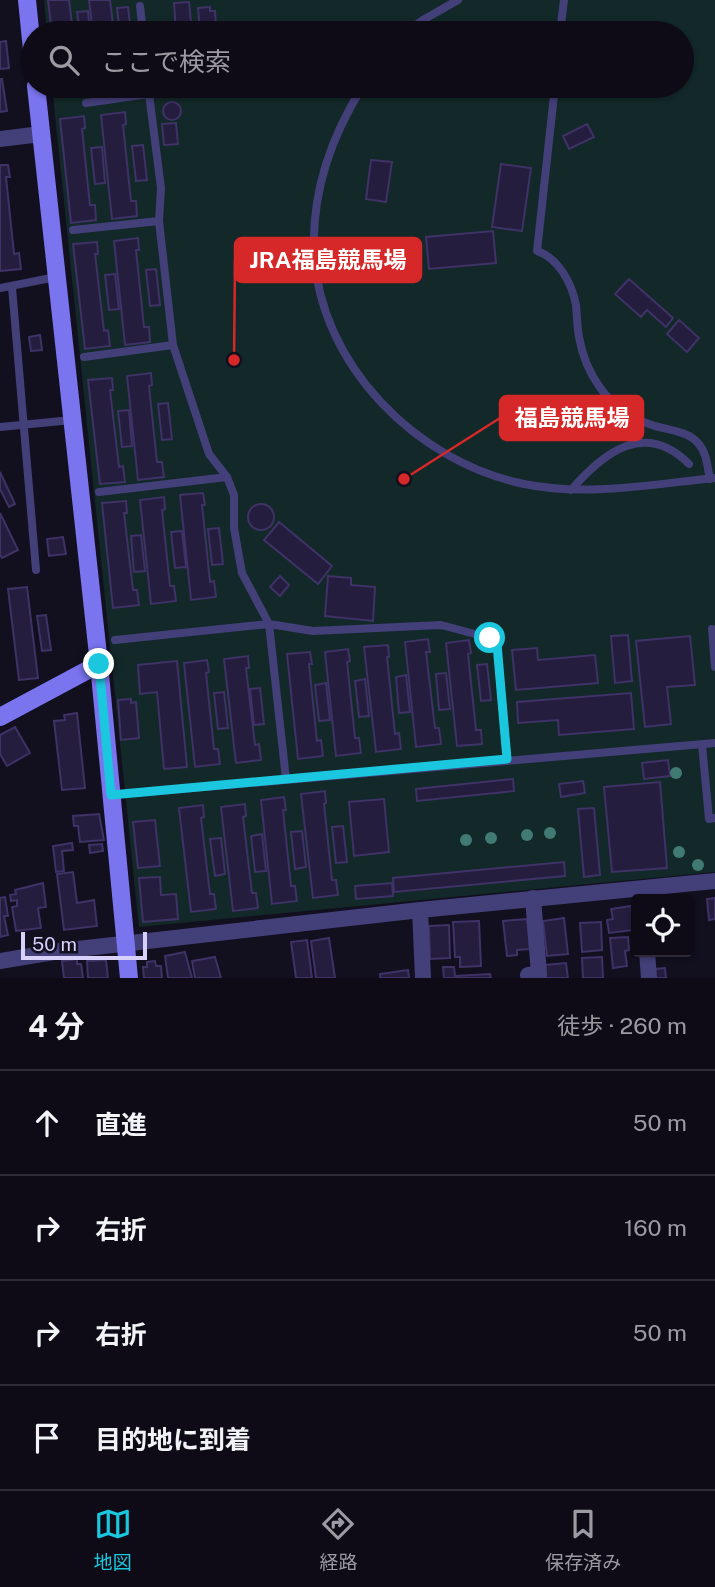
<!DOCTYPE html>
<html lang="ja">
<head>
<meta charset="utf-8">
<style>
  :root { --surface:#0e0b17; --page:#1c1924; --text:#f1f3f6; --muted:#9b9ba1; --line:#2e2b36; --accent:#1ac7de }
  body { margin:0; font-family:"Public Sans","Noto Sans JP",sans-serif; background:var(--page); color:var(--text) }
  .controls { position:absolute; right:21px; bottom:21px; display:grid; overflow:hidden; border-radius:7px; box-shadow:0 2px 5px #0004 }
  .controls button { width:63px; height:63px; display:grid; place-items:center; padding:0; border:0; border-bottom:2px solid var(--line); background:var(--surface); color:var(--text); font:35px sans-serif }
  .scale { position:absolute; left:21px; bottom:18px; width:126px; box-sizing:border-box; padding-left:7px; border:4px solid #d8d2fa; border-top:0; font-size:19px; line-height:24px; white-space:nowrap; color:#d8d2fa; -webkit-text-stroke:5px #120f1f; paint-order:stroke }
  .stop { position:absolute; width:21px; height:21px; margin:-16px; border:5px solid #1ac7de; border-radius:50%; background:#fff }
  .stop.end { background:#1ac7de; border-color:#fff; box-shadow:0 2px 7px #0008 }
  .list { margin:0; padding:0; list-style:none }
  h2 { display:flex; justify-content:space-between; align-items:center; height:91px; margin:0; padding:0 28px; font-size:30px }
  h2 small { font-size:23px; font-weight:400; color:var(--muted) }
  .list li { display:grid; grid-template-columns:46px 1fr auto; gap:21px; align-items:center; box-sizing:border-box; height:105px; padding:0 28px; border-top:2px solid var(--line) }
  .list b { display:block; font-size:26px; white-space:nowrap }
  .list em { font-size:23px; font-style:normal; color:var(--muted) }
  .icon { flex:none; width:38px; height:38px; fill:none; stroke:currentColor; stroke-width:2; stroke-linecap:round; stroke-linejoin:round }
  .map { position:relative; flex:none; width:715px; height:978px; overflow:hidden }
  .search { position:absolute; background:var(--surface); box-shadow:0 2px 5px #0004; left:21px; right:21px; top:21px; height:77px; display:flex; align-items:center; gap:18px; box-sizing:border-box; padding:0 24px; border-radius:38px; color:var(--muted); font-size:26px }
  .sheet { height:511px; background:var(--surface) }
  nav { display:flex; justify-content:space-around; align-items:center; box-sizing:border-box; height:98px; border-top:2px solid var(--line); background:var(--surface); font-size:19px; color:var(--muted) }
  nav a { display:grid; justify-items:center; gap:4px }
  nav .on { color:var(--accent) }
  .map>svg:first-child { display:block }
  .green { fill:#132828 }
  .building { fill:#251d3e; stroke:#3e3267; stroke-width:2 }
  .lines { fill:none; stroke-linecap:round; stroke-linejoin:round }
  .lane { stroke:#433f79; stroke-width:8 }
  .street { stroke:#433f79; stroke-width:16 }
  .secondary { stroke:#7a74ef; stroke-width:18 }
  .tree { fill:#417a73 }
  .route { stroke:#1ac7de; stroke-width:9 }
  .leader { fill:none; stroke:#d62828; stroke-width:2.5 }
  .callout-dot { fill:#d62828; stroke:#120f1f; stroke-width:2.5 }
  .callout { fill:#d62828; stroke:#d62828; stroke-width:2.5 }
  .callout-label { font-size:23px; text-anchor:middle; font-weight:bold; fill:#fff }
</style>
</head>
<body>
<div class="map">
<svg width="715" height="978" viewBox="0 0 715 978">
  <rect width="100%" height="100%" fill="#120f1f"/>
  <path class="green" d="M44 0H715V872L139 927 52 86H682V33H47Z"/>
  <path class="building" d="M48 0H69L73 33H52Z
    M89 0H110L114 33H93Z
    M189 2 192 33H176L174 3Z
    M128 7 131 33H120L117 8Z
    M210 7V11H215L216 27H212V31L200 32 198 8Z
    M88 11 90 33H80L77 12Z
    M6 41 9 68 0 69V42Z
    M0 79H2L7 111 0 112Z
    M163 111a9 9 0 1 1 18 0a9 9 0 1 1-18 0Z
    M125 112 126 124 123 125 131 201H136L137 216 112 219 101 115Z
    M84 116 85 128 82 129 90 205H95L96 220 71 223 60 119Z
    M176 123 178 144 164 145 162 124Z
    M587 124 594 137 569 149 563 136Z
    M143 145 147 180 136 181 132 146Z
    M102 147 105 183 95 184 91 148Z
    M371 160 392 162 386 202 366 199Z
    M501 164 531 168 522 231 492 227Z
    M0 165H8L10 177H6L14 254 19 253 21 269 0 271Z
    M493 231 496 263 429 269 426 237Z
    M138 238 139 250H136L144 327H149L150 342 125 345 114 241Z
    M97 242 98 254H95L104 331 108 330 110 346 85 349 73 244Z
    M156 269 160 305 150 306 146 270Z
    M115 274 119 309 109 310 105 275Z
    M629 279 673 318 666 327 647 310 641 317 615 294Z
    M679 320 699 338 687 352 667 334Z
    M40 335 42 350 31 351 29 337Z
    M151 373 152 385 149 386 157 462H162L164 477 138 480 127 376Z
    M112 378 113 390H110L119 467 123 466 125 482 100 484 88 380Z
    M168 403 172 439 162 440 158 404Z
    M129 410 132 446 122 447 118 411Z
    M0 472 15 504 9 507 0 489Z
    M203 493 205 505H202L210 582 214 581 216 597 191 600 180 495Z
    M164 497 165 509 162 510 170 586H174L176 601 151 604 140 500Z
    M126 501 127 513H124L133 590H137L139 605 113 608 102 503Z
    M248 517a13 13 0 1 1 26 0a13 13 0 1 1-26 0Z
    M0 513 18 550 2 558 0 555Z
    M279 522 332 566 318 584 264 540Z
    M219 528 223 564 212 565 208 529Z
    M182 531 186 567 175 568 171 532Z
    M141 535 145 571 134 572 131 536Z
    M63 537 66 554 49 556 47 539Z
    M280 576 289 585 280 596 270 587Z
    M328 576 351 578V585L375 587 373 621 325 616Z
    M27 587 38 678 19 680 8 589Z
    M46 615 51 650 42 651 37 616Z
    M628 635 632 681 615 683 611 636Z
    M690 636 695 685 667 687 671 724 645 727 636 641Z
    M428 639 430 652H426L435 728H439L441 744 416 747 405 642Z
    M469 640 471 653 468 654 476 730H481L482 744 457 746 446 643Z
    M388 645 389 657H387L395 734 399 733 401 749 376 752 364 647Z
    M537 648 538 660 595 655 598 683 516 690 512 650Z
    M348 649 350 661 347 662 355 738H359L361 753 336 756 325 652Z
    M310 652 312 664H309L317 741 321 740 323 756 298 759 287 654Z
    M248 656 249 668H246L255 745 259 744 261 760 236 763 224 659Z
    M207 660 209 672 206 673 214 749H218L220 764 195 767 184 663Z
    M177 661 187 767 164 769 157 692 140 694 138 665Z
    M487 664 491 700 481 701 477 665Z
    M446 673 450 709 439 710 436 674Z
    M406 675 410 712 399 713 396 677Z
    M365 679 369 716 359 717 355 681Z
    M326 683 330 720 319 721 315 685Z
    M260 688 264 724 254 725 250 689Z
    M224 692 228 728 218 729 214 693Z
    M631 693 634 729 559 735 558 720 518 723 517 702Z
    M131 699V703L136 702 139 738 121 740 118 700Z
    M77 713 85 788 62 790 54 721 65 720 64 715Z
    M15 727 30 753 7 766 0 754V735Z
    M668 760 670 776 644 779 642 763Z
    M513 779 514 791 417 801 416 789Z
    M583 781 585 793 561 797 559 784Z
    M660 782 667 868 612 872 604 787Z
    M325 791 326 803 324 804 332 880H336L338 895 313 898 301 794Z
    M284 797 286 810H283L291 886H295L297 901 272 904 261 800Z
    M384 799 389 852 354 856 349 802Z
    M245 804 246 816 243 817 252 893H256L258 908 233 911 221 807Z
    M203 805 204 817 201 818 210 894H214L216 909 191 912 179 808Z
    M594 808 600 875 584 877 578 809Z
    M99 814 104 840 80 842 78 826H74L73 816Z
    M155 820 160 866 138 868 133 822Z
    M343 826 347 862 336 863 332 827Z
    M302 831 306 867 295 869 291 832Z
    M262 834 266 871 255 872 251 836Z
    M221 838 225 874 215 876 210 839Z
    M72 843 73 850 62 851 64 871 56 872 53 846Z
    M102 844 103 851 90 853 89 845Z
    M564 862 565 876 394 892 393 878Z
    M73 872 77 903 94 900 97 926 64 930 57 874Z
    M160 877 161 895 176 894 178 919 143 922 139 878Z
    M43 883 46 907 38 908 41 928 16 931 12 907 17 906V900L11 901 10 895 16 894 15 890Z
    M392 883 393 896 356 899 355 886Z
    M5 897 8 916H4L8 935 0 937V898Z
    M715 898V919L709 920 707 899Z
    M631 906 634 930 609 933 607 920 613 919 611 909Z
    M564 918 568 954 547 956 543 921Z
    M527 919 530 949 517 950V955L507 956 503 921Z
    M479 921 481 966 460 967V957H455L453 922Z
    M601 922 602 950 582 952 580 923Z
    M449 925 450 958 430 959 429 926Z
    M628 937 629 950 625 951 627 966 613 968 610 938Z
    M329 938 335 978H316L311 941Z
    M307 940 312 978H296L291 942Z
    M185 952 192 978H168L165 956Z
    M215 957 221 978H195L192 961Z
    M602 957 603 978H583L582 958Z
    M77 959V964H81L83 978H64L62 961Z
    M106 960 108 978H88L87 961Z
    M155 961 156 966H161L162 978H144L143 967H147V962Z
    M566 963 568 978H546L545 965Z
    M443 967H454L455 976 490 974 491 978H444Z
    M665 968 666 978H656L655 969Z
    M408 970 409 978H380V974Z"/>
  <g class="lines">
    <path class="lane" d="M140 6 143 33
      M405 33 423 20 458 0
      M560 33 564 0
      M148 86 161 188 159 221 173 345 209 454 227 477 234 495V528L242 573 269 624 286 779
      M363 86C332 135 312 192 314 251 319 365 417 462 524 484 587 497 652 484 715 478
      M555 86 537 251C558 258 572 283 576 305 577 315 577 326 579 337 582 354 589 372 599 386 611 404 628 417 649 424 665 430 687 430 698 443 707 453 707 466 710 479
      M86 103 148 94
      M73 230 159 221
      M12 287 36 570
      M0 288 56 277
      M84 357 173 345
      M0 427 72 420
      M571 490C604 452 645 420 689 464
      M99 492 227 477
      M712 629 715 667
      M115 640 269 624 313 631 441 625 490 638 497 644 507 759
      M702 744 709 819 715 818
      M112 795 715 743"/>
    <path class="street" d="M0 139 41 134
      M420 910 423 978
      M647 952 649 978
      M0 961 60 951 420 910 715 881
      M529 978 528 975 539 974 533 898"/>
    <path class="secondary" d="M27 0 33 60
      M36 86 99 664 129 978
      M0 717 99 664"/>
  </g>
  <g class="tree">
    <circle cx="676" cy="773" r="6"/>
    <circle cx="550" cy="833" r="6"/>
    <circle cx="527" cy="835" r="6"/>
    <circle cx="491" cy="838" r="6"/>
    <circle cx="466" cy="840" r="6"/>
    <circle cx="679" cy="852" r="6"/>
    <circle cx="698" cy="865" r="6"/>
  </g>
  <g class="lines">
    <path class="route" d="M99 664 111 795 507 759 497 644 490 638"/>
  </g>
  <path class="leader" d="M234 360L235 260M404 479L500 418"/>
  <g class="callout-dot">
    <circle cx="234" cy="360" r="7"/>
    <circle cx="404" cy="479" r="7"/>
  </g>
  <g class="callout">
    <rect x="235" y="238" width="186" height="44" rx="7"/>
    <rect x="500" y="396" width="143" height="44" rx="7"/>
  </g>
  <g class="callout-label">
    <text x="328" y="268">JRA福島競馬場</text>
    <text x="572" y="426">福島競馬場</text>
  </g>
</svg>
<div class="controls">
<button><svg class="icon" aria-label="locate" viewBox="0 0 24 24"><circle cx="12" cy="12" r="6"/><path d="M12 2v4M12 18v4M2 12h4M18 12h4"/></svg></button>
</div>
<div class="scale">50 m</div>
<div class="stop" style="left:490px;top:638px"></div>
<div class="stop end" style="left:99px;top:664px"></div>
<div class="search"><svg class="icon" aria-label="search" viewBox="0 0 24 24"><circle cx="10" cy="10" r="6"/><path d="M15 15l6 6"/></svg>ここで検索</div>
</div>
<section class="sheet">
<h2>4 分<small>徒歩 · 260 m</small></h2>
<ul class="list">
<li><svg class="icon" aria-label="ahead" viewBox="0 0 24 24"><path d="M12 20V5M6 11l6-6 6 6"/></svg><div><b>直進</b></div><em>50 m</em></li>
<li><svg class="icon" aria-label="right" viewBox="0 0 24 24"><path d="M7 20v-9h11M14 6l5 5-5 5"/></svg><div><b>右折</b></div><em>160 m</em></li>
<li><svg class="icon" aria-label="right" viewBox="0 0 24 24"><path d="M7 20v-9h11M14 6l5 5-5 5"/></svg><div><b>右折</b></div><em>50 m</em></li>
<li><svg class="icon" aria-label="arrive" viewBox="0 0 24 24"><path d="M6 21V4h12l-3 4 3 4H6"/></svg><div><b>目的地に到着</b></div></li>
</ul>
</section>
<nav>
<a class="on"><svg class="icon" aria-label="map" viewBox="0 0 24 24"><path d="M3 6l6-2 6 2 6-2v14l-6 2-6-2-6 2zM9 4v14M15 6v14"/></svg>地図</a>
<a><svg class="icon" aria-label="directions" viewBox="0 0 24 24"><path d="M12 3l9 9-9 9-9-9zM9 14v-3h6M13 9l2 2-2 2"/></svg>経路</a>
<a><svg class="icon" aria-label="saved" viewBox="0 0 24 24"><path d="M7 4h10v16l-5-4-5 4z"/></svg>保存済み</a>
</nav>
</body>
</html>
